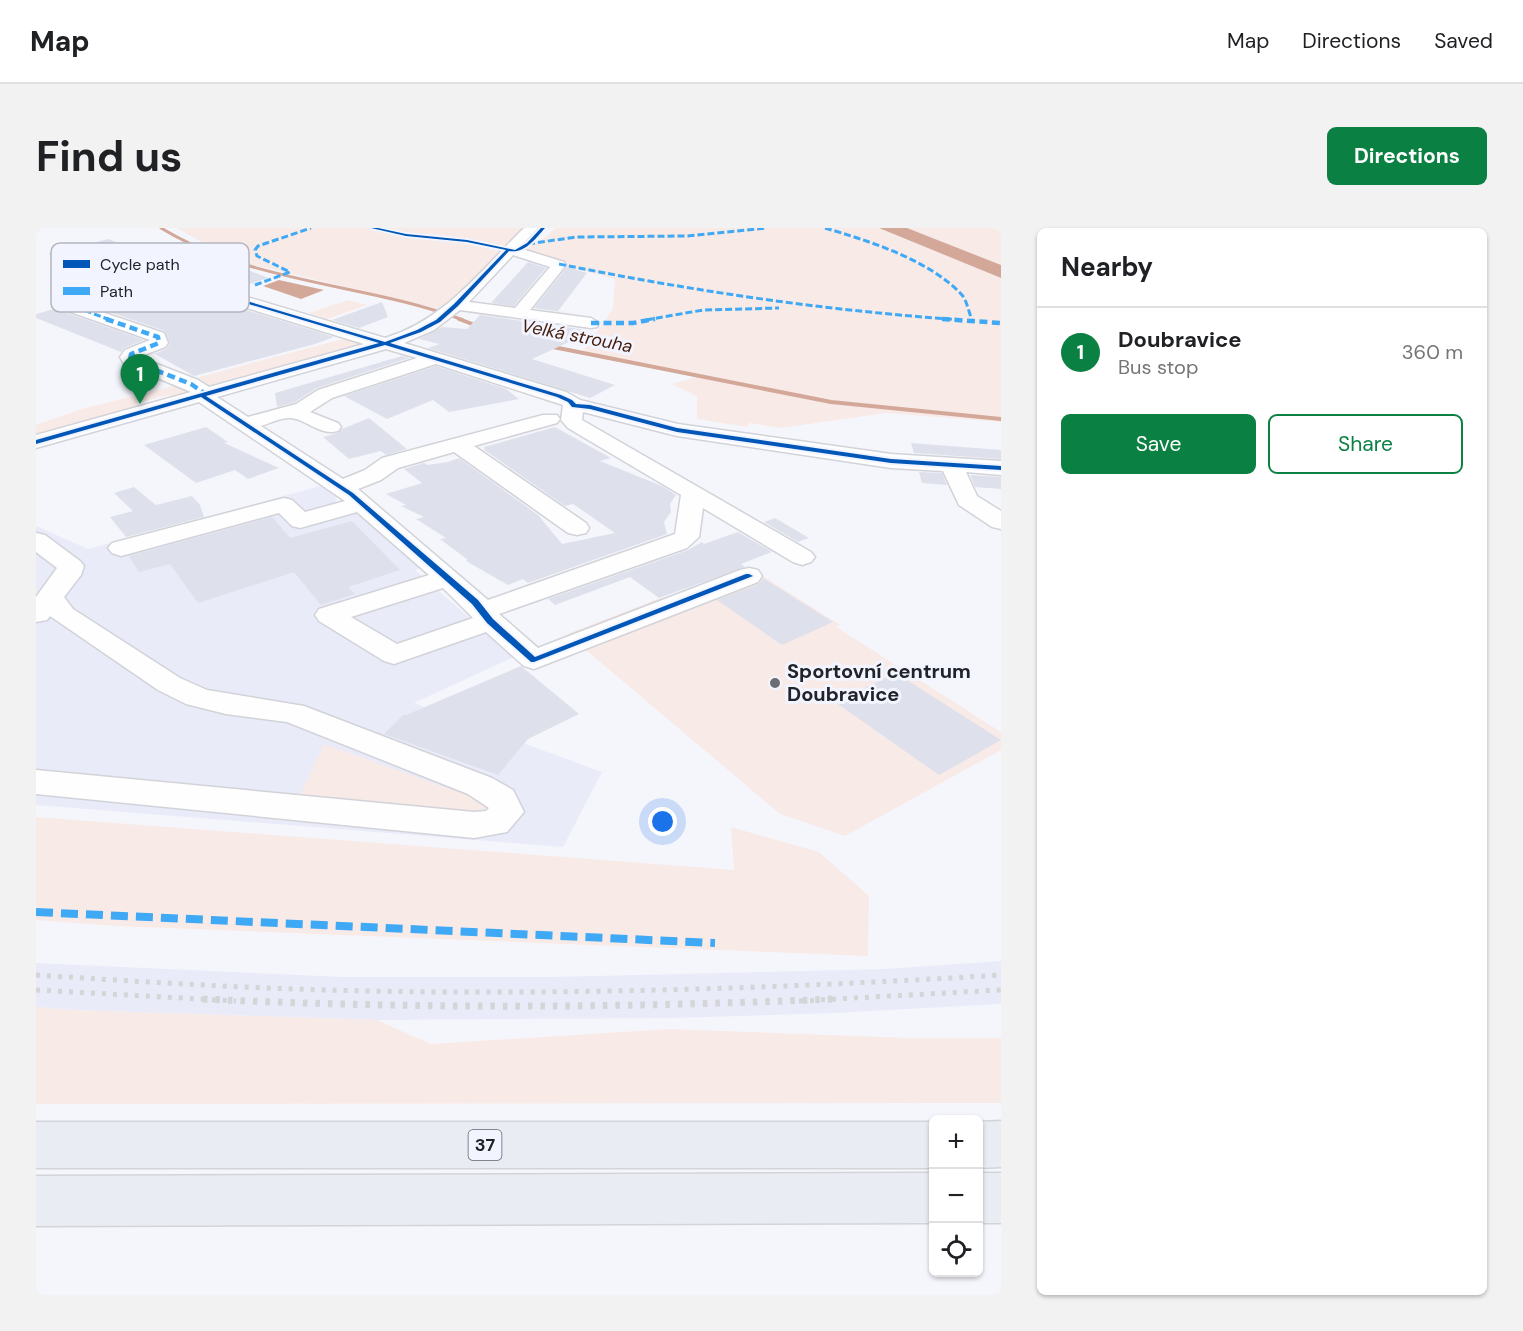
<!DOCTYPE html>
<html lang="en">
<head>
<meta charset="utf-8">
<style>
  :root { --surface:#fff; --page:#f2f2f2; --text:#202124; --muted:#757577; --line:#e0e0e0; --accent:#0b8043 }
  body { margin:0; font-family:"DM Sans",sans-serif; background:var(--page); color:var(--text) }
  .controls { position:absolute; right:18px; bottom:18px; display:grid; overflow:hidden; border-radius:9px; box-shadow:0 2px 4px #0004 }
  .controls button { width:54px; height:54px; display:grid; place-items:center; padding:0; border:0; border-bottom:2px solid var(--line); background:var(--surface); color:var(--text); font:30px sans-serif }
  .you { position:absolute; left:627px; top:594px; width:21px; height:21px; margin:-15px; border:4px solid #fff; border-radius:50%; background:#1a73e8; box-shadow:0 0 0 9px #1a73e833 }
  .badge { display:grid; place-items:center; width:39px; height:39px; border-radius:50%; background:var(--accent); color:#fff; font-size:20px; font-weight:700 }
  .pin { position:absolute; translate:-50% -50px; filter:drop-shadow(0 2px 3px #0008) }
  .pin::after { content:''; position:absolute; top:32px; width:21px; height:18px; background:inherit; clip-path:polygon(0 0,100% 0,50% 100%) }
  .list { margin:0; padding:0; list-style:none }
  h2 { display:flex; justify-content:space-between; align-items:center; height:78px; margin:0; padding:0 24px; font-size:26px }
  h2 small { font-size:20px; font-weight:400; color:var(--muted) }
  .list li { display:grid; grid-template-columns:39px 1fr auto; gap:18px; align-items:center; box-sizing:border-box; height:90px; padding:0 24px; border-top:2px solid var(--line) }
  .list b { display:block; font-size:22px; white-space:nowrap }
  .list p { margin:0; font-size:20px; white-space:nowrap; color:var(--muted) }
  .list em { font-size:20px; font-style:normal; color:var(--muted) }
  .actions { display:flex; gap:12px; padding:18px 24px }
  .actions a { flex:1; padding:14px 0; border:2px solid var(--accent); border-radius:9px; text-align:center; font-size:21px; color:var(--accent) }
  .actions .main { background:var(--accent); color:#fff }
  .icon { flex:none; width:33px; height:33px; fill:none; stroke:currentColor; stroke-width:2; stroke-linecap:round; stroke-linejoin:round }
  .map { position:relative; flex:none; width:965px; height:1067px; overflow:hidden; border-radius:9px }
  header { display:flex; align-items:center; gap:36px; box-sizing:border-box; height:84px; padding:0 30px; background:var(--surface); border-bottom:2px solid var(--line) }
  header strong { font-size:28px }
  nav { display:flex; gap:33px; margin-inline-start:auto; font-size:21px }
  .intro { display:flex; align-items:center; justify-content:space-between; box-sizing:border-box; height:144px; padding:0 36px }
  h1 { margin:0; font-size:42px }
  .button { padding:15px 27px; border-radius:9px; background:var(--accent); color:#fff; font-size:21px; font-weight:700 }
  main { display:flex; gap:36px; padding:0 36px }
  aside { flex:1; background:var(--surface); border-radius:9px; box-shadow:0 2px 4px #0004 }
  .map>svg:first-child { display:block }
  .built { fill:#e9ebf9 }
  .green { fill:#f8eae7 }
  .water { fill:#d3a899 }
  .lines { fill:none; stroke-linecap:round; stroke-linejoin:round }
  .stream-far1 { stroke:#d3a899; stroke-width:3 }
  .stream { stroke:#d3a899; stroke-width:4 }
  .building { fill:#dee0eb }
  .minor-casing { stroke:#d2d3d9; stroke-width:3 }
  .highway-casing { stroke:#d3d4d8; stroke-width:3 }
  .minor { fill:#fefeff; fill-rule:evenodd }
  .highway { fill:#eaecf4; fill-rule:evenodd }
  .rail-far1 { stroke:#d4d5d7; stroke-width:5; stroke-dasharray:4 7; stroke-linecap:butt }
  .rail { stroke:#d4d5d7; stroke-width:7; stroke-dasharray:4.5 8; stroke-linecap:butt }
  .quiet-far2 { stroke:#3fa9f5; stroke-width:3; stroke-dasharray:7 3; stroke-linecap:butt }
  .quiet-far1 { stroke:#3fa9f5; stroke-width:4.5; stroke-dasharray:8 4.5; stroke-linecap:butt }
  .quiet { stroke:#3fa9f5; stroke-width:8; stroke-dasharray:17 8; stroke-linecap:butt }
  .cycleway-casing { stroke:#f2f4ff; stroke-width:4 }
  .cycleway { fill:#0057b8; fill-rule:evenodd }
  .poi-dot { fill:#6c6d73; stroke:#f2f4ff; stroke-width:2 }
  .labels { text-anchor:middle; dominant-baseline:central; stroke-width:6; stroke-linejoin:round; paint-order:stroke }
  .far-water-label { font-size:18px; font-style:italic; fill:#461d0b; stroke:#f2f4ff }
  .shield { fill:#f2f4ff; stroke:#606269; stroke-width:1.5 }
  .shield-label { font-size:18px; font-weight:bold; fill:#222329 }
  .poi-label { font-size:20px; font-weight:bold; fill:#222329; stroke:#f2f4ff; text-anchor:start }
  .key { fill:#f2f4ff; stroke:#b4b5bf; stroke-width:1.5 }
  .key-label { font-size:16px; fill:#222329 }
</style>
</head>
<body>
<header>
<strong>Map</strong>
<nav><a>Map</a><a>Directions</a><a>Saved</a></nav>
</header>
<div class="intro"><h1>Find us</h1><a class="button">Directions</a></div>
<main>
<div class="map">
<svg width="965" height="1067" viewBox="0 0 965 1067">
  <rect width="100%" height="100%" fill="#f5f6fc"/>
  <path class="built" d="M292 256 303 264 298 277 309 285 328 287 387 339 379 342 478 429 378 475 566 544 527 619 0 577V298L52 321Z
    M965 733V776L798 785 639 790 341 792 38 782 0 779V735L308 749H514L849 741Z"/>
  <path class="green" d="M141 0H488L454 37 406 82 197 32Z
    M519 0H843L965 50V194L850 185 745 200 713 195 711 199 661 191V168L635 156 661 149 545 126 577 81 579 51 482 26 511 8Z
    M871 0H965V37Z
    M312 72 331 77 291 91 273 85Z
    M311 110 322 112 323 116 322 118 169 160 152 152Z
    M146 156 157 164 144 168V166L122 169 98 177 99 178 91 182 0 210V197L46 181Z
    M727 348 804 397 800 399 965 504V522L809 608 744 586 531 406 624 370Z
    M288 516 442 571 450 579 445 585 260 576Z
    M0 589 698 642 695 599 783 624 833 668 832 728 79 698 0 692Z
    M0 779 38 782 341 792 395 816 634 801 874 810H965V875L0 876Z"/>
  <path class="water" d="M843 0H871L965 37V50Z
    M243 52 288 62 265 71 227 58Z"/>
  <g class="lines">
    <path class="stream-far1" d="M125 0C217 56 329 55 427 92"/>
    <path class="stream" d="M423 91 444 99
      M512 118 795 174 965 191"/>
  </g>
  <path class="building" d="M72 11 86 16 93 15 119 24 132 21 200 37 232 50 195 62 46 18Z
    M25 23 28 26 96 47 67 55 42 46 52 43 26 35 34 33 12 26Z
    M492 34 510 40 478 78 455 75Z
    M531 39 551 45 522 83 541 86 498 80Z
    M120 54 298 109 279 116 158 148 119 126 110 129 130 121 134 116 129 103 47 75Z
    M346 74 352 89 323 100 296 92Z
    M22 80 25 83 108 112 88 120 85 124 0 90V86Z
    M444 87 551 102 542 110 496 131 579 157 554 170 392 120 404 116 383 111 406 99 431 101Z
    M366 128 373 130 281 160 259 174 241 179 239 165Z
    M400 138 470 161 483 171 413 184 397 172 351 191 308 168Z
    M333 190 371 221 350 227 345 223 313 231 287 209 302 205 306 201Z
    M170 199 192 214 188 215 243 240 212 251 199 242 160 255 108 217Z
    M519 199 575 230 564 233 626 258 640 267 634 276 635 284 628 294 631 306 492 355 487 351 472 357 430 333 432 332 404 311 410 310 380 291 388 289 365 278 370 277 350 266 386 255 368 241 388 235 391 237 412 234 423 230 502 287 526 316 579 305 537 276 529 278 447 221H449L448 219Z
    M875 215 965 222V231L878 225Z
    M883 244 906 245 911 257 886 255Z
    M934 247 965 249V261L939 259Z
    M98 259 120 277 156 268 164 277 168 289 90 309 74 289 97 283 78 265Z
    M236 289 254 310 316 293 364 342 312 359 319 366 285 377 258 344 162 375 134 336 103 344 93 328Z
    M739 290 773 310 762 314 728 294Z
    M702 304 736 324 705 336 709 339 623 370 594 349 519 377 512 371 652 322 666 314 668 316Z
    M727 350 797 394 746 417 681 372 723 356Z
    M485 438 543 486 492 511 462 547 348 506 367 487H370Z
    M860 445 965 512 903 547 799 474Z"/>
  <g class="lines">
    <g class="minor-casing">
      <path id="minor" d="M488 0H502L483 20 528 34 530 37 494 82 555 90 563 95 561 99 555 100 424 82 398 102 368 115 530 164 544 172 642 196 855 226 965 233V247L930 244 941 268 965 283V301L956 299 923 277 907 243 855 240 641 208 547 184 546 192 775 324 779 329 775 334 766 337 757 334 667 280 663 309 651 320 463 386 502 420 704 342 713 340 722 342 726 348 722 354 498 441 488 438 450 404 358 436 348 433 283 393 279 387 283 381 393 347 321 284 264 300 256 298 243 285 85 328 76 325 72 320 76 315 248 270 256 272 269 284 309 273 163 174 0 220V207L155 164 88 136 84 129 89 122 114 112 26 81 21 75 28 68 104 47 29 24 27 21 29 18H39L349 110C409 92 445 42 488 0ZM477 27 514 39 479 80 433 74ZM120 52 328 116 173 159 162 152 103 129 129 119 132 115 128 105 39 75ZM350 121 381 130 282 162 260 176 212 189 181 169ZM400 136 527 177 525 192 532 200 645 267 639 306 452 372 322 261 345 252 362 240 418 224 532 305 541 307 550 305 553 300 550 295 438 218 521 195 524 191 521 187H507L346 230 329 242 307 251 225 198C234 195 246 189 255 190 272 192 284 208 302 203L305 199 302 195 274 184 296 170ZM407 360 437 390 361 416 315 389Z
        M0 305 9 307 44 333 48 338 45 347 28 369 37 381 144 450 171 462 268 478 456 550 477 562 488 584 471 604 438 610 0 566V542L438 584 450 583 453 580 432 566 251 494 190 486 150 476 122 462 14 388 11 392 0 394V369L21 340 0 324Z"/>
    </g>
    <g class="highway-casing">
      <path id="highway" d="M965 893V939L942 940V894Z
        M0 894H898V940H0Z
        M898 945V995L0 998V948Z
        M942 945H965V995H942Z"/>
    </g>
    <use href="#minor" class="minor"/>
    <use href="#highway" class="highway"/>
    <path class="rail-far1" d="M0 747C110 754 220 761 330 763 542 767 753 760 965 747
      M0 762 200 773
      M763 773 965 762"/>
    <path class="rail" d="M167 771C377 781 588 780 798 771"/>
    <path class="quiet-far2" d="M789 0C833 13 894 32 926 67 931 73 933 85 936 92
      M492 16 540 9 651 8 731 0
      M523 36C657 63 791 83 928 92
      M219 57 254 44 221 28 219 22 222 18 275 0
      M74 92 29 75 34 71 117 48
      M610 92 667 82 743 80"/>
    <path class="quiet-far1" d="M70 91 122 109 123 115 95 126 94 132 155 156 170 166
      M906 91 965 95
      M555 95H597L619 91"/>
    <path class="quiet" d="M0 684 679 715"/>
    <g class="cycleway-casing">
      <path id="cycleway" d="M335 0H342L370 6 431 12 479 22 491 15 505 0H509C500 10 489 26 473 23L422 78 404 94 385 104 354 115 525 167 536 172 540 176 554 177 641 200 855 231 965 238V242L855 235 641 204 554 181 536 179 532 174 521 169 349 117 170 168 317 265 442 372 457 391 499 429 710 346H713L717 348 498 434H495L451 395 436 376 313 267 165 169 0 216V212L343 115 96 41V39L349 114 381 102 400 92 418 76 470 22 431 14 370 8Z"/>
    </g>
    <use href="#cycleway" class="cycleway"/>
  </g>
  <circle class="poi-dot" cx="739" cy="455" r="6"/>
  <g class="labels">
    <g class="far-water-label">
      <text transform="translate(541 108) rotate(11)">Velká strouha</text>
    </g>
    <rect class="shield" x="432.5" y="902" width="33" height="30" rx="4.5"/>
    <g class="shield-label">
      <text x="449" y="917">37</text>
    </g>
    <g class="poi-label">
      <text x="751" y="443">Sportovní centrum<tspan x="751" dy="23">Doubravice</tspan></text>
    </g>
  </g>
  <rect x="15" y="15" width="198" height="69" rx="9" class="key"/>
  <rect x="27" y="32" width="27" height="8" fill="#0057b8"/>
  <rect x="27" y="59" width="27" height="8" fill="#3fa9f5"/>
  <g class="key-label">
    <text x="64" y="42">Cycle path</text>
    <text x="64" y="69">Path</text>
  </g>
</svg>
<div class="controls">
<button>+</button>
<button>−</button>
<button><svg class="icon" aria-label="locate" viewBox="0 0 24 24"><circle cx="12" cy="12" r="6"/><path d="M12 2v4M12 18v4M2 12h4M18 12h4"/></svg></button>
</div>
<div class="you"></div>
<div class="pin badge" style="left:104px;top:176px">1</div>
</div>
<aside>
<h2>Nearby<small></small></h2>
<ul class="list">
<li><span class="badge">1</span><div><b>Doubravice</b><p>Bus stop</p></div><em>360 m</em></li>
</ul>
<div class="actions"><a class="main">Save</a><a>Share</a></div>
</aside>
</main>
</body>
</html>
